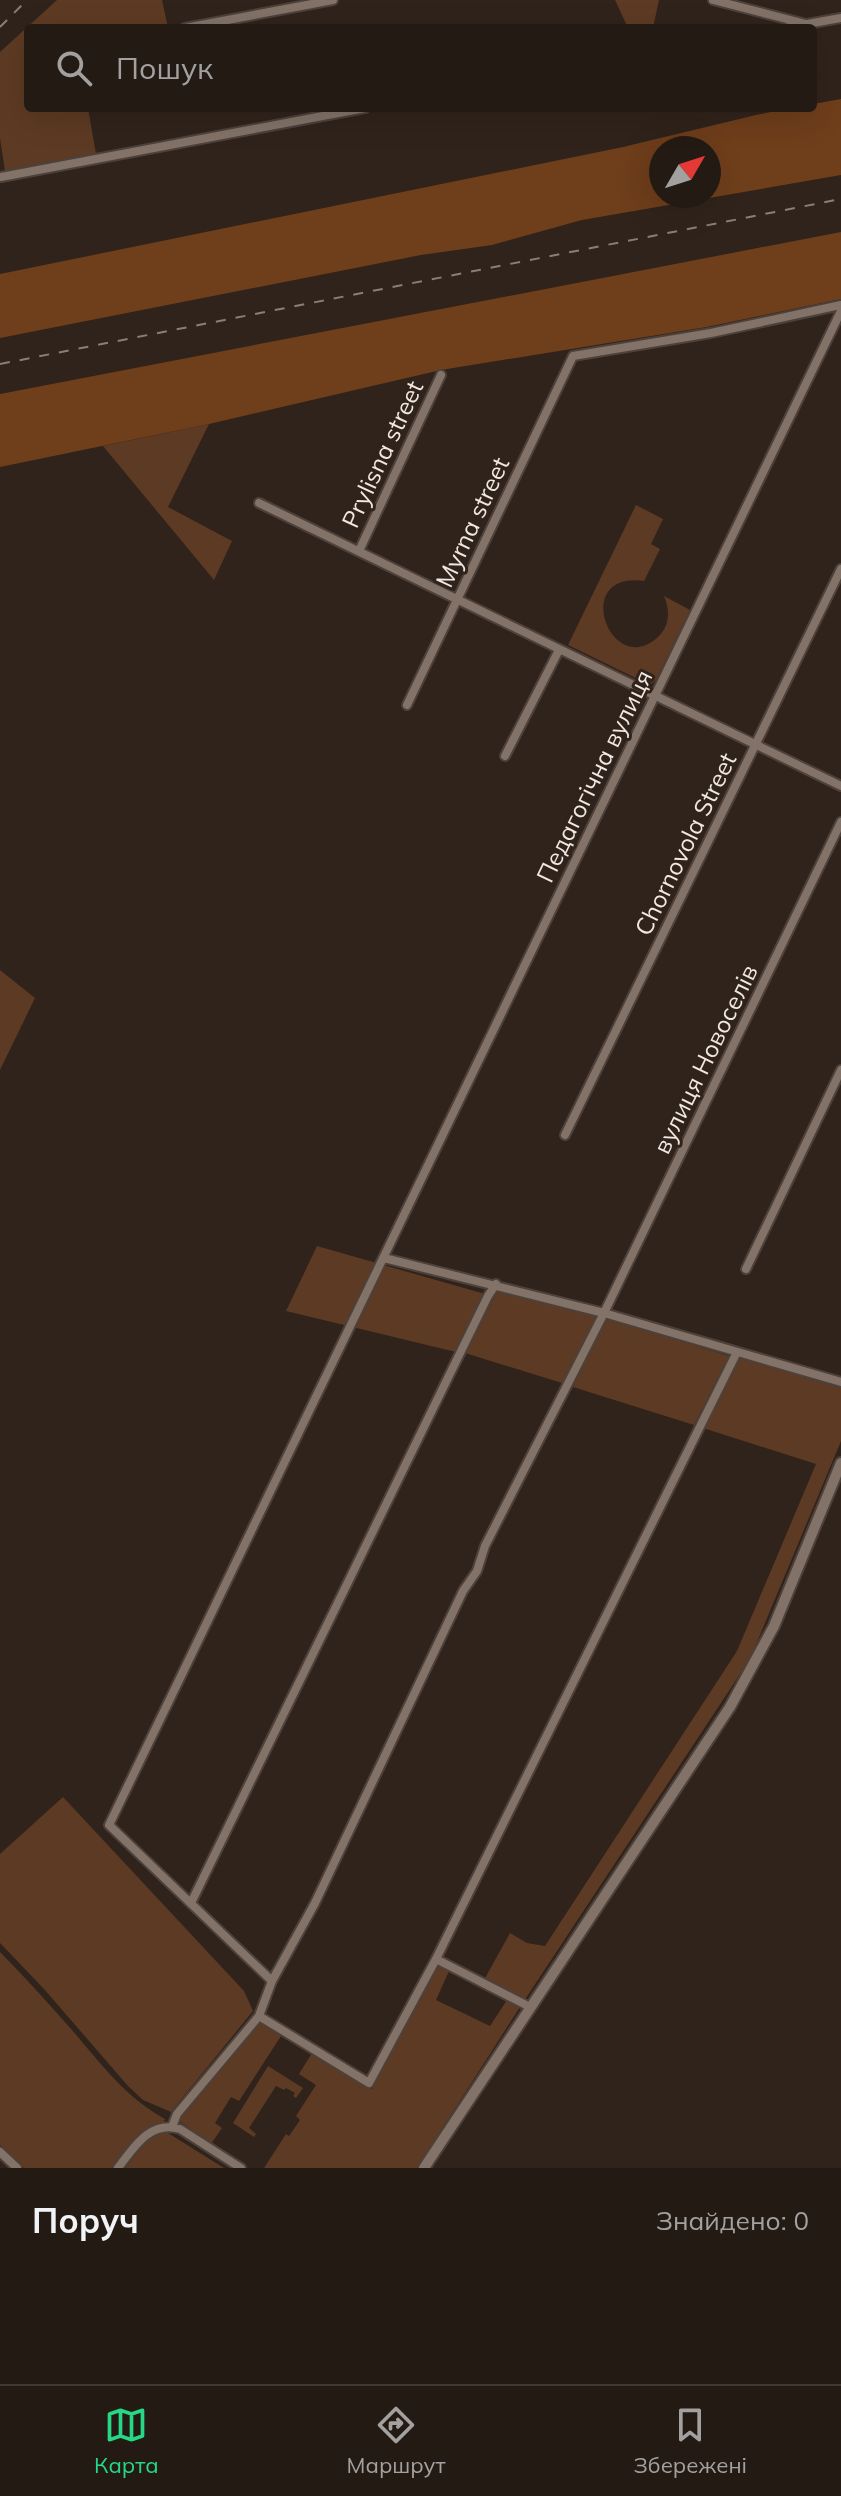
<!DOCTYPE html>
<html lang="uk">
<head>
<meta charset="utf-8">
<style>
  :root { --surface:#241a14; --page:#302722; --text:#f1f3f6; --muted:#a3a1a0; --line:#413834; --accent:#26d886 }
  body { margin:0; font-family:Mulish,sans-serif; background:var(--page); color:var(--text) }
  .compass { position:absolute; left:649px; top:136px; width:72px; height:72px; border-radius:50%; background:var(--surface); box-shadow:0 8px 32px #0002; rotate:51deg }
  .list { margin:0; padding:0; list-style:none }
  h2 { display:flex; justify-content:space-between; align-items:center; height:104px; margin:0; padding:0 32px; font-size:34px }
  h2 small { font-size:26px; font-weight:400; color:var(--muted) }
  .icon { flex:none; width:44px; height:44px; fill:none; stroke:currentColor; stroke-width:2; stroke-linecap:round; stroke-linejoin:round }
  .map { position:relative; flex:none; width:841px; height:2168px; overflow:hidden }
  .search { position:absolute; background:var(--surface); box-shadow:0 8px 32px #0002; left:24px; right:24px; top:24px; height:88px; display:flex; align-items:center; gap:20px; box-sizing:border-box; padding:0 28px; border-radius:8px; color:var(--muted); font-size:30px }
  .sheet { height:216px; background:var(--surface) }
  nav { display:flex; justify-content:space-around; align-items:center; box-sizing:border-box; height:112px; border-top:2px solid var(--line); background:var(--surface); font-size:22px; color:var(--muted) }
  nav a { display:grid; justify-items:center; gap:4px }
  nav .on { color:var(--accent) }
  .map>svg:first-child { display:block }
  .green { fill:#5d3a23 }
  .forest { fill:#6f3e1b; fill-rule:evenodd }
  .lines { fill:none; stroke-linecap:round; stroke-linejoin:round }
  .minor-casing { stroke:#4c413b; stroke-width:12 }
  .tertiary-casing { stroke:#4c413b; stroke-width:14 }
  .minor { stroke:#827268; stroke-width:8 }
  .tertiary { stroke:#827268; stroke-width:10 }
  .rail { stroke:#8a7e77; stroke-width:2; stroke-dasharray:10 10; stroke-linecap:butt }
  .labels { text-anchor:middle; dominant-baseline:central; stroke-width:6; stroke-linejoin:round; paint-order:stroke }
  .street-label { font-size:24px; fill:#f1e8e2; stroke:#30231b }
</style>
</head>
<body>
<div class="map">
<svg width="841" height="2168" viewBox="0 0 841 2168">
  <rect width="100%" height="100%" fill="#30231b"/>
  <path class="green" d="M57 0H162L168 28H28V108H88L96 154 5 171 0 138V52Z
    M615 0H659L653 28H628Z
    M209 424 168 507 232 541 214 580 103 446Z
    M636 505 663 519 651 544 660 549 644 581C569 571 612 682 659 636 670 625 670 610 664 596L690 610 656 680 650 685 568 645Z
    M0 970 35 998 0 1070Z
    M317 1246 485 1294 456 1352 286 1311Z
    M499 1288 598 1316 562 1383 465 1353Z
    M606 1318 729 1356 694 1425 573 1387Z
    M740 1356 841 1388V1441L750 1659 524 2001 484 1980 510 1933 527 1943 545 1946 737 1651 816 1464 703 1428Z
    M63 1797 244 1991 253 2011 171 2112 143 2100 128 2086 44 1989 0 1943V1854Z
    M0 1952C25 1977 48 2003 72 2030 102 2065 124 2096 165 2119L163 2123 143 2132 113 2168H24L0 2145Z
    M437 1965 449 1971 436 2000 490 2026 507 2000 520 2007 417 2168H264L286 2134 289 2136 300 2120 296 2116 316 2085 299 2074 312 2053 372 2089Z
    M260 2022 281 2036 239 2101 231 2097 215 2123 222 2128 211 2144 178 2120Z
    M268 2066 303 2088 296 2098 293 2096 295 2093 286 2088 284 2090 276 2086 249 2128 256 2134 254 2137 233 2123Z
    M159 2133H168L224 2168H125L148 2139Z"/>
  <path class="forest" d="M841 99V175L582 220 492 245 421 255 0 338V274L623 147 756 115 792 108H813V104ZM661 148H709V196H661Z
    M841 232V299L707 327 441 370 209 424 0 467V394Z"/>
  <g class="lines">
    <g class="minor-casing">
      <path id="minor" d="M713 0 806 24
        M185 28 333 0
        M785 28 841 18
        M1 177 365 108
        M259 503 841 786
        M359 551 441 375
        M407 705 573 356 711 333 841 305
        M505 756 559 650
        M565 1135 841 569
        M384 1258 604 1313 841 1382
        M746 1269 841 1070
        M191 1903 488 1296 496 1284
        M436 1959 369 2083 259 2016 272 1981 109 1825 841 311
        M272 1981 315 1903 463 1591 477 1571 485 1546 604 1313 841 822
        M530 2007 436 1959 737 1352
        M172 2127 177 2114 259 2016
        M0 2152 17 2168
        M118 2168C134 2147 150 2120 180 2129L241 2168"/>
    </g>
    <g class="tertiary-casing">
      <path id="tertiary" d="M424 2168 730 1707 774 1626 841 1463"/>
    </g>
    <use href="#minor" class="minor"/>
    <use href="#tertiary" class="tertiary"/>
    <path class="rail" d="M0 27 27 0
      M0 364 841 199"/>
  </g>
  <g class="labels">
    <g class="street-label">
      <text transform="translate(382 454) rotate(-65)">Prylisna street</text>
      <text transform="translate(472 522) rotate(-65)">Myrna street</text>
      <text transform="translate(594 776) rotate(-64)">Педагогічна вулиця</text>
      <text transform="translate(685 844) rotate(-64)">Chornovola Street</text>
      <text transform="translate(705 1059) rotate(-64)">вулиця Новоселів</text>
    </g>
  </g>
</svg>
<svg class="compass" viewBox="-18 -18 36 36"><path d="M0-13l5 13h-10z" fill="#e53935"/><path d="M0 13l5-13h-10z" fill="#a3a1a0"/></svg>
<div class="search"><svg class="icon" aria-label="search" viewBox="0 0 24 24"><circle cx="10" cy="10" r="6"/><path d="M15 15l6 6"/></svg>Пошук</div>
</div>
<section class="sheet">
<h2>Поруч<small>Знайдено: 0</small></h2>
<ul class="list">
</ul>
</section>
<nav>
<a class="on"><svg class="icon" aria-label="map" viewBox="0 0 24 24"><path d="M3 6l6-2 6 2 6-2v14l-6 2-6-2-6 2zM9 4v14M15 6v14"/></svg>Карта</a>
<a><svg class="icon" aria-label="directions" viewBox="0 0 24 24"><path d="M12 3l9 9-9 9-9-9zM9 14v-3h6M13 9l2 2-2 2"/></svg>Маршрут</a>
<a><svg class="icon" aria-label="saved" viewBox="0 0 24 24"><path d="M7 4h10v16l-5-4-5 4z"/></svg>Збережені</a>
</nav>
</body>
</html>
